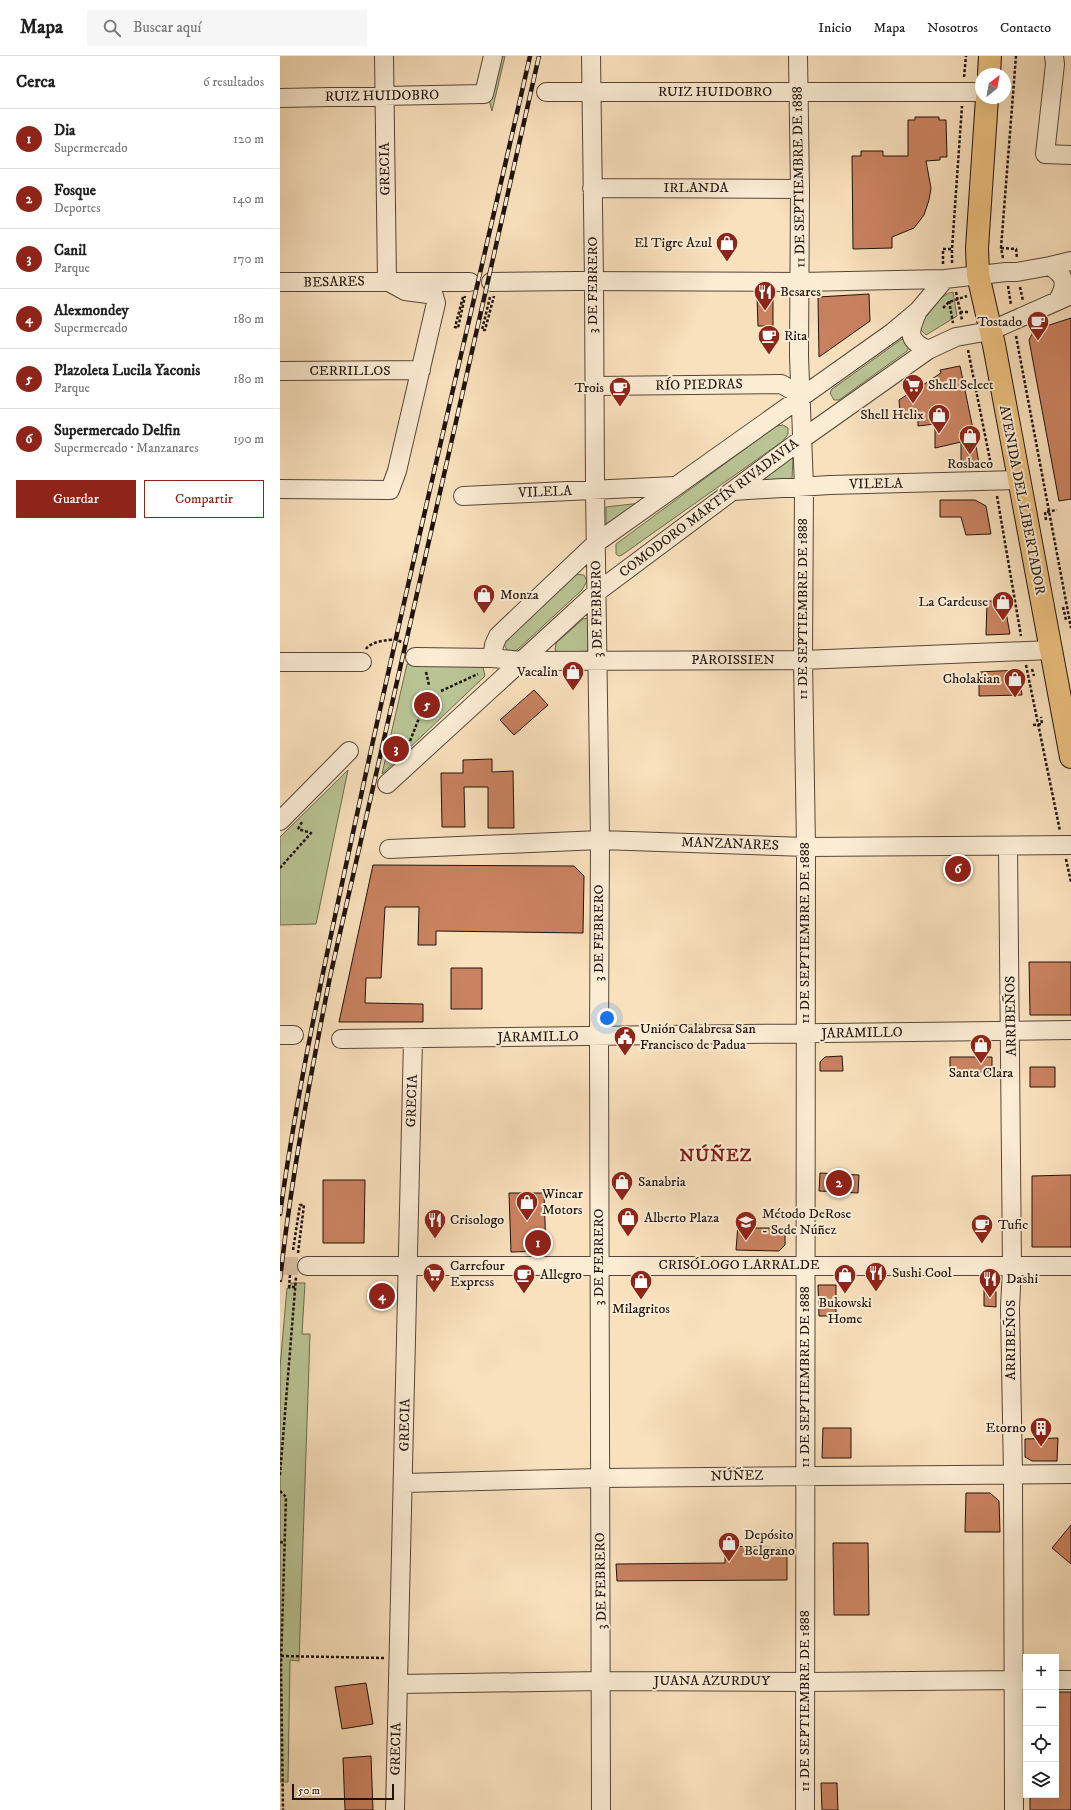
<!DOCTYPE html>
<html lang="es">
<head>
<meta charset="utf-8">
<style>
  :root { --surface:#fff; --page:#f6f6f6; --text:#222; --muted:#767676; --line:#e0e0e0; --accent:#8f2418 }
  body { margin:0; font-family:"IM FELL DW Pica",serif; background:var(--page); color:var(--text) }
  .controls { position:absolute; right:12px; bottom:12px; display:grid; overflow:hidden; border-radius:0px; box-shadow:0 4px 16px #0002 }
  .controls button { width:36px; height:36px; display:grid; place-items:center; padding:0; border:0; border-bottom:1px solid var(--line); background:var(--surface); color:var(--text); font:20px sans-serif }
  .compass { position:absolute; left:695px; top:12px; width:36px; height:36px; border-radius:50%; background:var(--surface); box-shadow:0 4px 16px #0002; rotate:31deg }
  .scale { position:absolute; left:12px; bottom:10px; width:102px; box-sizing:border-box; padding-left:4px; border:2px solid #20130d; border-top:0; font-size:11px; line-height:14px; white-space:nowrap; color:#20130d; -webkit-text-stroke:3px #fbecd4; paint-order:stroke }
  .you { position:absolute; left:327px; top:962px; width:14px; height:14px; margin:-10px; border:3px solid #fff; border-radius:50%; background:#1a73e8; box-shadow:0 0 0 6px #1a73e833 }
  .badge { display:grid; place-items:center; width:26px; height:26px; border-radius:50%; background:var(--accent); color:#fff; font-size:13px; font-weight:700 }
  .pin { position:absolute; translate:-50% -50%; border:2px solid #fff; box-shadow:0 1px 4px #0006 }
  .list { margin:0; padding:0; list-style:none }
  h2 { display:flex; justify-content:space-between; align-items:center; height:52px; margin:0; padding:0 16px; font-size:17px }
  h2 small { font-size:13px; font-weight:400; color:var(--muted) }
  .list li { display:grid; grid-template-columns:26px 1fr auto; gap:12px; align-items:center; box-sizing:border-box; height:60px; padding:0 16px; border-top:1px solid var(--line) }
  .list b { display:block; font-size:15px; white-space:nowrap }
  .list p { margin:0; font-size:13px; white-space:nowrap; color:var(--muted) }
  .list em { font-size:13px; font-style:normal; color:var(--muted) }
  .actions { display:flex; gap:8px; padding:12px 16px }
  .actions a { flex:1; padding:9px 0; border:1px solid var(--accent); border-radius:0px; text-align:center; font-size:14px; color:var(--accent) }
  .actions .main { background:var(--accent); color:#fff }
  .icon { flex:none; width:22px; height:22px; fill:none; stroke:currentColor; stroke-width:2; stroke-linecap:round; stroke-linejoin:round }
  .map { position:relative; flex:none; width:791px; height:1754px; overflow:hidden }
  header { display:flex; align-items:center; gap:24px; box-sizing:border-box; height:56px; padding:0 20px; background:var(--surface); border-bottom:1px solid var(--line) }
  header strong { font-size:19px }
  nav { display:flex; gap:22px; margin-inline-start:auto; font-size:14px }
  .search { width:280px; height:36px; background:var(--page); display:flex; align-items:center; gap:10px; box-sizing:border-box; padding:0 14px; border-radius:0px; color:var(--muted); font-size:15px }
  main { display:flex }
  aside { flex:1; background:var(--surface) }
  .map>svg:first-child { display:block }
  .green { fill:#b9c494; stroke:#6c6c50 }
  .building { fill:#ca8260; stroke:#20130d }
  .lines { fill:none; stroke-linecap:round; stroke-linejoin:round }
  .minor-tunnel { stroke:#d8c2a3; stroke-width:18; stroke-dasharray:18 9; stroke-linecap:butt }
  .minor-casing { stroke:#564639; stroke-width:20 }
  .major-casing { stroke:#20130d; stroke-width:24 }
  .path { stroke:#20130d; stroke-width:2.5; stroke-dasharray:3 2; stroke-linecap:butt }
  .minor { stroke:#fbecd4; stroke-width:18 }
  .major { stroke:#ecc07e; stroke-width:22 }
  .rail-casing { stroke:#20130d; stroke-width:4.5 }
  .rail { stroke:#fbecd4; stroke-width:3; stroke-dasharray:9; stroke-linecap:butt }
  .labels { text-anchor:middle; dominant-baseline:central; stroke-width:4; stroke-linejoin:round; paint-order:stroke }
  .street-label { font-size:14px; fill:#20130d; stroke:#fbecd4 }
  .poi-label { font-size:14px; fill:#20130d; stroke:#fbecd4; text-anchor:start }
  .district-label { font-size:18px; font-weight:bold; letter-spacing:1px; fill:#7a1f14; stroke:#fbecd4 }
</style>
</head>
<body>
<header>
<strong>Mapa</strong>
<div class="search"><svg class="icon" aria-label="search" viewBox="0 0 24 24"><circle cx="10" cy="10" r="6"/><path d="M15 15l6 6"/></svg>Buscar aquí</div>
<nav><a>Inicio</a><a>Mapa</a><a>Nosotros</a><a>Contacto</a></nav>
</header>
<main>
<aside>
<h2>Cerca<small>6 resultados</small></h2>
<ul class="list">
<li><span class="badge">1</span><div><b>Dia</b><p>Supermercado</p></div><em>120 m</em></li>
<li><span class="badge">2</span><div><b>Fosque</b><p>Deportes</p></div><em>140 m</em></li>
<li><span class="badge">3</span><div><b>Canil</b><p>Parque</p></div><em>170 m</em></li>
<li><span class="badge">4</span><div><b>Alexmondey</b><p>Supermercado</p></div><em>180 m</em></li>
<li><span class="badge">5</span><div><b>Plazoleta Lucila Yaconis</b><p>Parque</p></div><em>180 m</em></li>
<li><span class="badge">6</span><div><b>Supermercado Delfin</b><p>Supermercado · Manzanares</p></div><em>190 m</em></li>
</ul>
<div class="actions"><a class="main">Guardar</a><a>Compartir</a></div>
</aside>
<div class="map">
<svg width="791" height="1754" viewBox="0 0 791 1754">
  <rect width="100%" height="100%" fill="#f9e1bd"/>
  <filter id="stains"><feTurbulence type="fractalNoise" baseFrequency=".005" numOctaves="4"/><feColorMatrix values="0 0 0 0 .2 0 0 0 0 .09 0 0 0 0 .02 0 0 0 .5 -.17"/></filter>
  <radialGradient id="worn" r=".72"><stop offset=".6" stop-color="#630" stop-opacity="0"/><stop offset="1" stop-color="#630" stop-opacity=".3"/></radialGradient>
  <path class="green" d="M219 0H225L212 55 209 44Z
    M673 236 677 260 646 279 639 272 641 267C649 258 661 237 673 236Z
    M622 283 625 284 629 291 627 295 559 344H554L550 337 552 333Z
    M503 369 508 372V378L503 385 342 499 339 500 336 498V488L496 370Z
    M513 400 512 424 479 427Z
    M361 447 326 474V451Z
    M293 518 304 519 307 525 302 534 237 594 229 597 223 587Z
    M309 562 308 595 279 597 275 594 276 587 303 563Z
    M127 608 203 611 205 620 102 718Z
    M68 714 36 868 0 869V781Z
    M11 1227H25L22 1278H30L19 1605 10 1604 8 1726H0V1311L7 1232 10 1233Z"/>
  <path class="building" d="M635 61H659V64H666L667 101H660V104L646 105 651 132 649 144 644 159 634 172 612 181V192L573 193 572 100H581V95H603V100H628V64H635Z
    M589 238 590 265 539 301 538 241Z
    M477 241H493V270H478Z
    M791 262V443L779 445 749 284 754 274Z
    M680 310 694 378 699 408 681 409V386L655 392V368L638 370V353L620 357 619 344 639 331V330L643 329 661 317 660 314Z
    M660 444H695L706 450 711 478 686 479 681 461H660Z
    M707 545H724L730 578 706 579Z
    M738 614 742 639 699 640V616Z
    M254 634 268 649 234 679 220 664Z
    M212 703V716L233 715 234 772H208V731H184L185 771H162L161 717H183V704Z
    M93 809 294 810 304 820 303 877 156 875V889H138L139 851H105L101 922H86L85 947 143 948V966H59Z
    M749 906H791V959H750Z
    M171 912H202V953H171Z
    M562 1000 563 1015H540V1006L545 1001Z
    M670 1001H712V1016H670Z
    M750 1011H775V1031H750Z
    M540 1117 579 1119 578 1137 539 1135Z
    M791 1119V1191H752V1120Z
    M43 1124H85L84 1187H43Z
    M229 1137H264L266 1195 231 1196Z
    M458 1168H475V1172H505V1189L499 1195 456 1194Z
    M538 1229H556V1260H539Z
    M704 1230H713L716 1236V1251L704 1250Z
    M543 1372H571V1402H542Z
    M778 1382 777 1405H752L745 1401V1383Z
    M686 1437H710L719 1445 720 1476H685Z
    M791 1469V1508L772 1492Z
    M553 1487H588L589 1559H554Z
    M445 1490 507 1492V1524L337 1525 336 1508 445 1507Z
    M86 1627 93 1668 62 1673 55 1631Z
    M776 1636H791V1754H750V1739H776Z
    M91 1700 93 1754H65L63 1702Z
    M541 1727H557L558 1754H542Z"/>
  <g class="lines">
    <path class="minor-tunnel" d="M0 1210H27"/>
    <g class="minor-casing">
      <path id="minor" d="M104 0 107 225
        M311 0 314 225 315 434 320 784 319 981 321 1754
        M518 0 520 133 519 300 524 431 523 604 526 791 525 1754
        M774 0 775 8 765 98 791 99
        M266 36H701
        M0 42 204 38 213 0
        M312 132 520 133
        M770 210C786 220 787 228 778 244
        M0 226H190
        M211 226 296 225 520 226 665 223 726 216H737L770 210 791 205
        M638 255C629 275 626 284 648 294
        M0 315 141 314
        M314 330 501 328 521 339
        M0 433 110 434 117 415 156 247 154 240 148 238 125 235 107 225
        M453 435 550 429 738 424
        M183 440 395 430
        M135 601 212 602 242 605 523 604 771 594
        M212 602 214 589 218 580 316 487 613 276 638 255 665 223
        M0 606H82
        M107 728 317 536 522 383 648 294 676 281 710 275 791 239
        M0 765 69 695
        M728 790 732 1211 730 1252 733 1419 734 1754
        M109 793 320 784 526 791 791 789
        M0 979H14
        M61 983 791 974
        M27 1210H791
        M124 1427 320 1422 791 1418
        M776 1624H791
        M118 1628 322 1625 526 1626 745 1624
        M115 1754 133 983"/>
    </g>
    <g class="major-casing">
      <path id="major" d="M709 18 710 0
        M707 42 697 192 698 219 714 289 791 701"/>
    </g>
    <path class="path" d="M684 21 686 0
      M721 192 736 193 737 202
      M723 202 721 192 736 0
      M672 207V193L682 50
      M663 208V193H672
      M728 230 731 249
      M740 231 743 245
      M676 236 682 264
      M183 241 175 271 178 272 185 240
      M210 241 202 274H205L214 240
      M669 245 673 267
      M663 252 669 246 687 240
      M680 256H689
      M736 280 791 572
      M688 294 711 409
      M717 440 741 580
      M766 464 765 456 777 454
      M783 551 786 564
      M86 593C90 586 108 583 116 584 120 585 124 587 128 588
      M746 609 780 775
      M752 613 754 620
      M146 616 149 629
      M161 635 198 618
      M753 669 762 668 761 661
      M130 685 143 652
      M18 773 22 766
      M786 803 791 826
      M0 812 31 777 18 773
      M13 1194 20 1149H24L18 1197
      M10 1219 9 1231H15
      M0 1419 16 1221
      M0 1435 6 1441 1 1609 3 1754
      M0 1486 5 1487
      M1 1600 105 1602"/>
    <use href="#minor" class="minor"/>
    <use href="#major" class="major"/>
    <g class="rail-casing">
      <path id="rail" d="M0 1158C20 1013 53 870 84 726 137 483 195 242 250 0
        M0 1224C11 1123 30 1022 50 921L259 0"/>
    </g>
    <use href="#rail" class="rail"/>
  </g>
  <defs>
    <g id="shop-pin" transform="scale(1.15)"><path d="M0 17L-7.5 6A9.5 9.5 0 1 1 7.5 6Z" fill="#8f2418" stroke="#fbecd4"/><path d="M-5-2.5h2.3a2.7 3.5 0 0 1 5.4 0H5L5.5 6h-11ZM-1.5-2.5h3a1.5 2.3 0 0 0-3 0Z" fill="#fff"/></g>
    <g id="restaurant-pin" transform="scale(1.15)"><path d="M0 17L-7.5 6A9.5 9.5 0 1 1 7.5 6Z" fill="#8f2418" stroke="#fbecd4"/><path d="M-5-6h1v4h1v-4h1v4h1v-4h1v5L-1.5 .5V6h-2V.5L-5-1ZM5-6V6H3V1.5H1.5Q1.5-4 5-6Z" fill="#fff"/></g>
    <g id="cafe-pin" transform="scale(1.15)"><path d="M0 17L-7.5 6A9.5 9.5 0 1 1 7.5 6Z" fill="#8f2418" stroke="#fbecd4"/><path d="M-5.5-4.5H6V0H3Q3 3.5 0 3.5H-2.5Q-5.5 3.5-5.5 0ZM3-3.2v2h1.7v-2ZM-6 4.5H4V6H-6Z" fill="#fff"/></g>
    <g id="supermarket-pin" transform="scale(1.15)"><path d="M0 17L-7.5 6A9.5 9.5 0 1 1 7.5 6Z" fill="#8f2418" stroke="#fbecd4"/><path d="M-6-5.5h2.5l.6 2H6L4.5 2H-2.5L-4.4-4H-6ZM-1.5 3.2a1.3 1.3 0 1 0 .1 0ZM3 3.2a1.3 1.3 0 1 0 .1 0Z" fill="#fff"/></g>
    <g id="civic-pin" transform="scale(1.15)"><path d="M0 17L-7.5 6A9.5 9.5 0 1 1 7.5 6Z" fill="#8f2418" stroke="#fbecd4"/><path d="M-.6-6.5H3V-4.5H.6V-3L4-1V1h2V6H-6V1h2V-1L-.6-3ZM-1.2 2.5V6h2.4V2.5Z" fill="#fff"/></g>
    <g id="university-pin" transform="scale(1.15)"><path d="M0 17L-7.5 6A9.5 9.5 0 1 1 7.5 6Z" fill="#8f2418" stroke="#fbecd4"/><path d="M0-5L7-2L0 1L-7-2ZM-4 1L0 2.5L4 1V4Q0 6-4 4Z" fill="#fff"/></g>
    <g id="building-pin" transform="scale(1.15)"><path d="M0 17L-7.5 6A9.5 9.5 0 1 1 7.5 6Z" fill="#8f2418" stroke="#fbecd4"/><path d="M-4-6H4V6H1V3H-1V6H-4ZM-2.5-4.3h1.7v1.8h-1.7ZM.8-4.3h1.7v1.8H.8ZM-2.5-1h1.7V.8h-1.7ZM.8-1h1.7V.8H.8Z" fill="#fff"/></g>
  </defs>
  <g fill-rule="evenodd">
    <use href="#shop-pin" x="447" y="187"/>
    <use href="#restaurant-pin" x="485" y="236"/>
    <use href="#cafe-pin" x="758" y="266"/>
    <use href="#cafe-pin" x="489" y="280"/>
    <use href="#supermarket-pin" x="633" y="329"/>
    <use href="#cafe-pin" x="340" y="332"/>
    <use href="#shop-pin" x="659" y="359"/>
    <use href="#shop-pin" x="690" y="380"/>
    <use href="#shop-pin" x="204" y="539"/>
    <use href="#shop-pin" x="723" y="546"/>
    <use href="#shop-pin" x="293" y="616"/>
    <use href="#shop-pin" x="735" y="623"/>
    <use href="#civic-pin" x="345" y="981"/>
    <use href="#shop-pin" x="701" y="989"/>
    <use href="#shop-pin" x="342" y="1126"/>
    <use href="#shop-pin" x="247" y="1146"/>
    <use href="#shop-pin" x="348" y="1162"/>
    <use href="#restaurant-pin" x="155" y="1164"/>
    <use href="#university-pin" x="466" y="1166"/>
    <use href="#cafe-pin" x="702" y="1169"/>
    <use href="#restaurant-pin" x="596" y="1217"/>
    <use href="#supermarket-pin" x="154" y="1218"/>
    <use href="#cafe-pin" x="244" y="1219"/>
    <use href="#shop-pin" x="565" y="1219"/>
    <use href="#restaurant-pin" x="710" y="1223"/>
    <use href="#shop-pin" x="361" y="1225"/>
    <use href="#building-pin" x="761" y="1372"/>
    <use href="#shop-pin" x="449" y="1487"/>
  </g>
  <g class="labels">
    <g class="street-label">
      <text x="435" y="36">RUIZ HUIDOBRO</text>
      <text transform="translate(102 40) rotate(-1)">RUIZ HUIDOBRO</text>
      <text transform="translate(105 113) rotate(-91)">GRECIA</text>
      <text transform="translate(519 121) rotate(-91)">11 DE SEPTIEMBRE DE 1888</text>
      <text x="416" y="132">IRLANDA</text>
      <text transform="translate(54 226) rotate(-1)">BESARES</text>
      <text transform="translate(313 229) rotate(-90)">3 DE FEBRERO</text>
      <text x="70" y="315">CERRILLOS</text>
      <text transform="translate(419 329) rotate(-1)">RÍO PIEDRAS</text>
      <text transform="translate(596 428) rotate(-1)">VILELA</text>
      <text transform="translate(265 436) rotate(-2)">VILELA</text>
      <text transform="translate(742 444) rotate(79)">AVENIDA DEL LIBERTADOR</text>
      <text transform="translate(429 452) rotate(-37)">COMODORO MARTÍN RIVADAVIA</text>
      <text transform="translate(317 553) rotate(-91)">3 DE FEBRERO</text>
      <text transform="translate(523 553) rotate(-90)">11 DE SEPTIEMBRE DE 1888</text>
      <text x="453" y="604">PAROISSIEN</text>
      <text transform="translate(450 788) rotate(2)">MANZANARES</text>
      <text transform="translate(319 877) rotate(-90)">3 DE FEBRERO</text>
      <text transform="translate(525 877) rotate(-90)">11 DE SEPTIEMBRE DE 1888</text>
      <text transform="translate(731 960) rotate(-91)">ARRIBEÑOS</text>
      <text transform="translate(582 977) rotate(-1)">JARAMILLO</text>
      <text transform="translate(258 981) rotate(-1)">JARAMILLO</text>
      <text transform="translate(132 1045) rotate(-88)">GRECIA</text>
      <text transform="translate(319 1201) rotate(-90)">3 DE FEBRERO</text>
      <text x="459" y="1209">CRISÓLOGO LARRALDE</text>
      <text transform="translate(731 1284) rotate(-90)">ARRIBEÑOS</text>
      <text transform="translate(525 1321) rotate(-90)">11 DE SEPTIEMBRE DE 1888</text>
      <text transform="translate(125 1369) rotate(-89)">GRECIA</text>
      <text transform="translate(457 1420) rotate(-1)">NÚÑEZ</text>
      <text transform="translate(321 1525) rotate(-91)">3 DE FEBRERO</text>
      <text x="432" y="1625">JUANA AZURDUY</text>
      <text transform="translate(525 1645) rotate(-90)">11 DE SEPTIEMBRE DE 1888</text>
      <text transform="translate(116 1693) rotate(-89)">GRECIA</text>
    </g>
    <g class="poi-label">
      <text x="432" y="187" text-anchor="end">El Tigre Azul</text>
      <text x="500" y="236">Besares</text>
      <text x="742" y="266" text-anchor="end">Tostado</text>
      <text x="504" y="280">Rita</text>
      <text x="648" y="329">Shell Select</text>
      <text x="324" y="332" text-anchor="end">Trois</text>
      <text x="644" y="359" text-anchor="end">Shell Helix</text>
      <text x="690" y="408" text-anchor="middle">Rosbaco</text>
      <text x="220" y="539">Monza</text>
      <text x="708" y="546" text-anchor="end">La Cardeuse</text>
      <text x="278" y="616" text-anchor="end">Vacalin</text>
      <text x="720" y="623" text-anchor="end">Cholakian</text>
      <text x="360" y="973">Unión Calabresa San<tspan x="360" dy="16">Francisco de Padua</tspan></text>
      <text x="701" y="1017" text-anchor="middle">Santa Clara</text>
      <text x="358" y="1126">Sanabria</text>
      <text x="262" y="1138">Wincar<tspan x="262" dy="16">Motors</tspan></text>
      <text x="482" y="1158">Método DeRose<tspan x="482" dy="16">- Sede Núñez</tspan></text>
      <text x="364" y="1162">Alberto Plaza</text>
      <text x="170" y="1164">Crisologo</text>
      <text x="718" y="1169">Tufic</text>
      <text x="170" y="1210">Carrefour<tspan x="170" dy="16">Express</tspan></text>
      <text x="612" y="1217">Sushi Cool</text>
      <text x="260" y="1219">Allegro</text>
      <text x="726" y="1223">Dashi</text>
      <text x="565" y="1247" text-anchor="middle">Bukowski<tspan x="565" dy="16">Home</tspan></text>
      <text x="361" y="1253" text-anchor="middle">Milagritos</text>
      <text x="746" y="1372" text-anchor="end">Etorno</text>
      <text x="464" y="1479">Depósito<tspan x="464" dy="16">Belgrano</tspan></text>
    </g>
    <g class="district-label">
      <text x="436" y="1100">NÚÑEZ</text>
    </g>
  </g>
  <rect width="100%" height="100%" filter="url(#stains)"/>
  <rect width="100%" height="100%" fill="url(#worn)"/>
</svg>
<div class="controls">
<button>+</button>
<button>−</button>
<button><svg class="icon" aria-label="locate" viewBox="0 0 24 24"><circle cx="12" cy="12" r="6"/><path d="M12 2v4M12 18v4M2 12h4M18 12h4"/></svg></button>
<button><svg class="icon" aria-label="layers" viewBox="0 0 24 24"><path d="M12 4l9 5-9 5-9-5zM3 14l9 5 9-5"/></svg></button>
</div>
<svg class="compass" viewBox="-18 -18 36 36"><path d="M0-13l5 13h-10z" fill="#e53935"/><path d="M0 13l5-13h-10z" fill="#767676"/></svg>
<div class="scale">50 m</div>
<div class="you"></div>
<div class="pin badge" style="left:258px;top:1187px">1</div>
<div class="pin badge" style="left:559px;top:1127px">2</div>
<div class="pin badge" style="left:116px;top:693px">3</div>
<div class="pin badge" style="left:102px;top:1240px">4</div>
<div class="pin badge" style="left:147px;top:649px">5</div>
<div class="pin badge" style="left:678px;top:813px">6</div>
</div>
</main>
</body>
</html>
